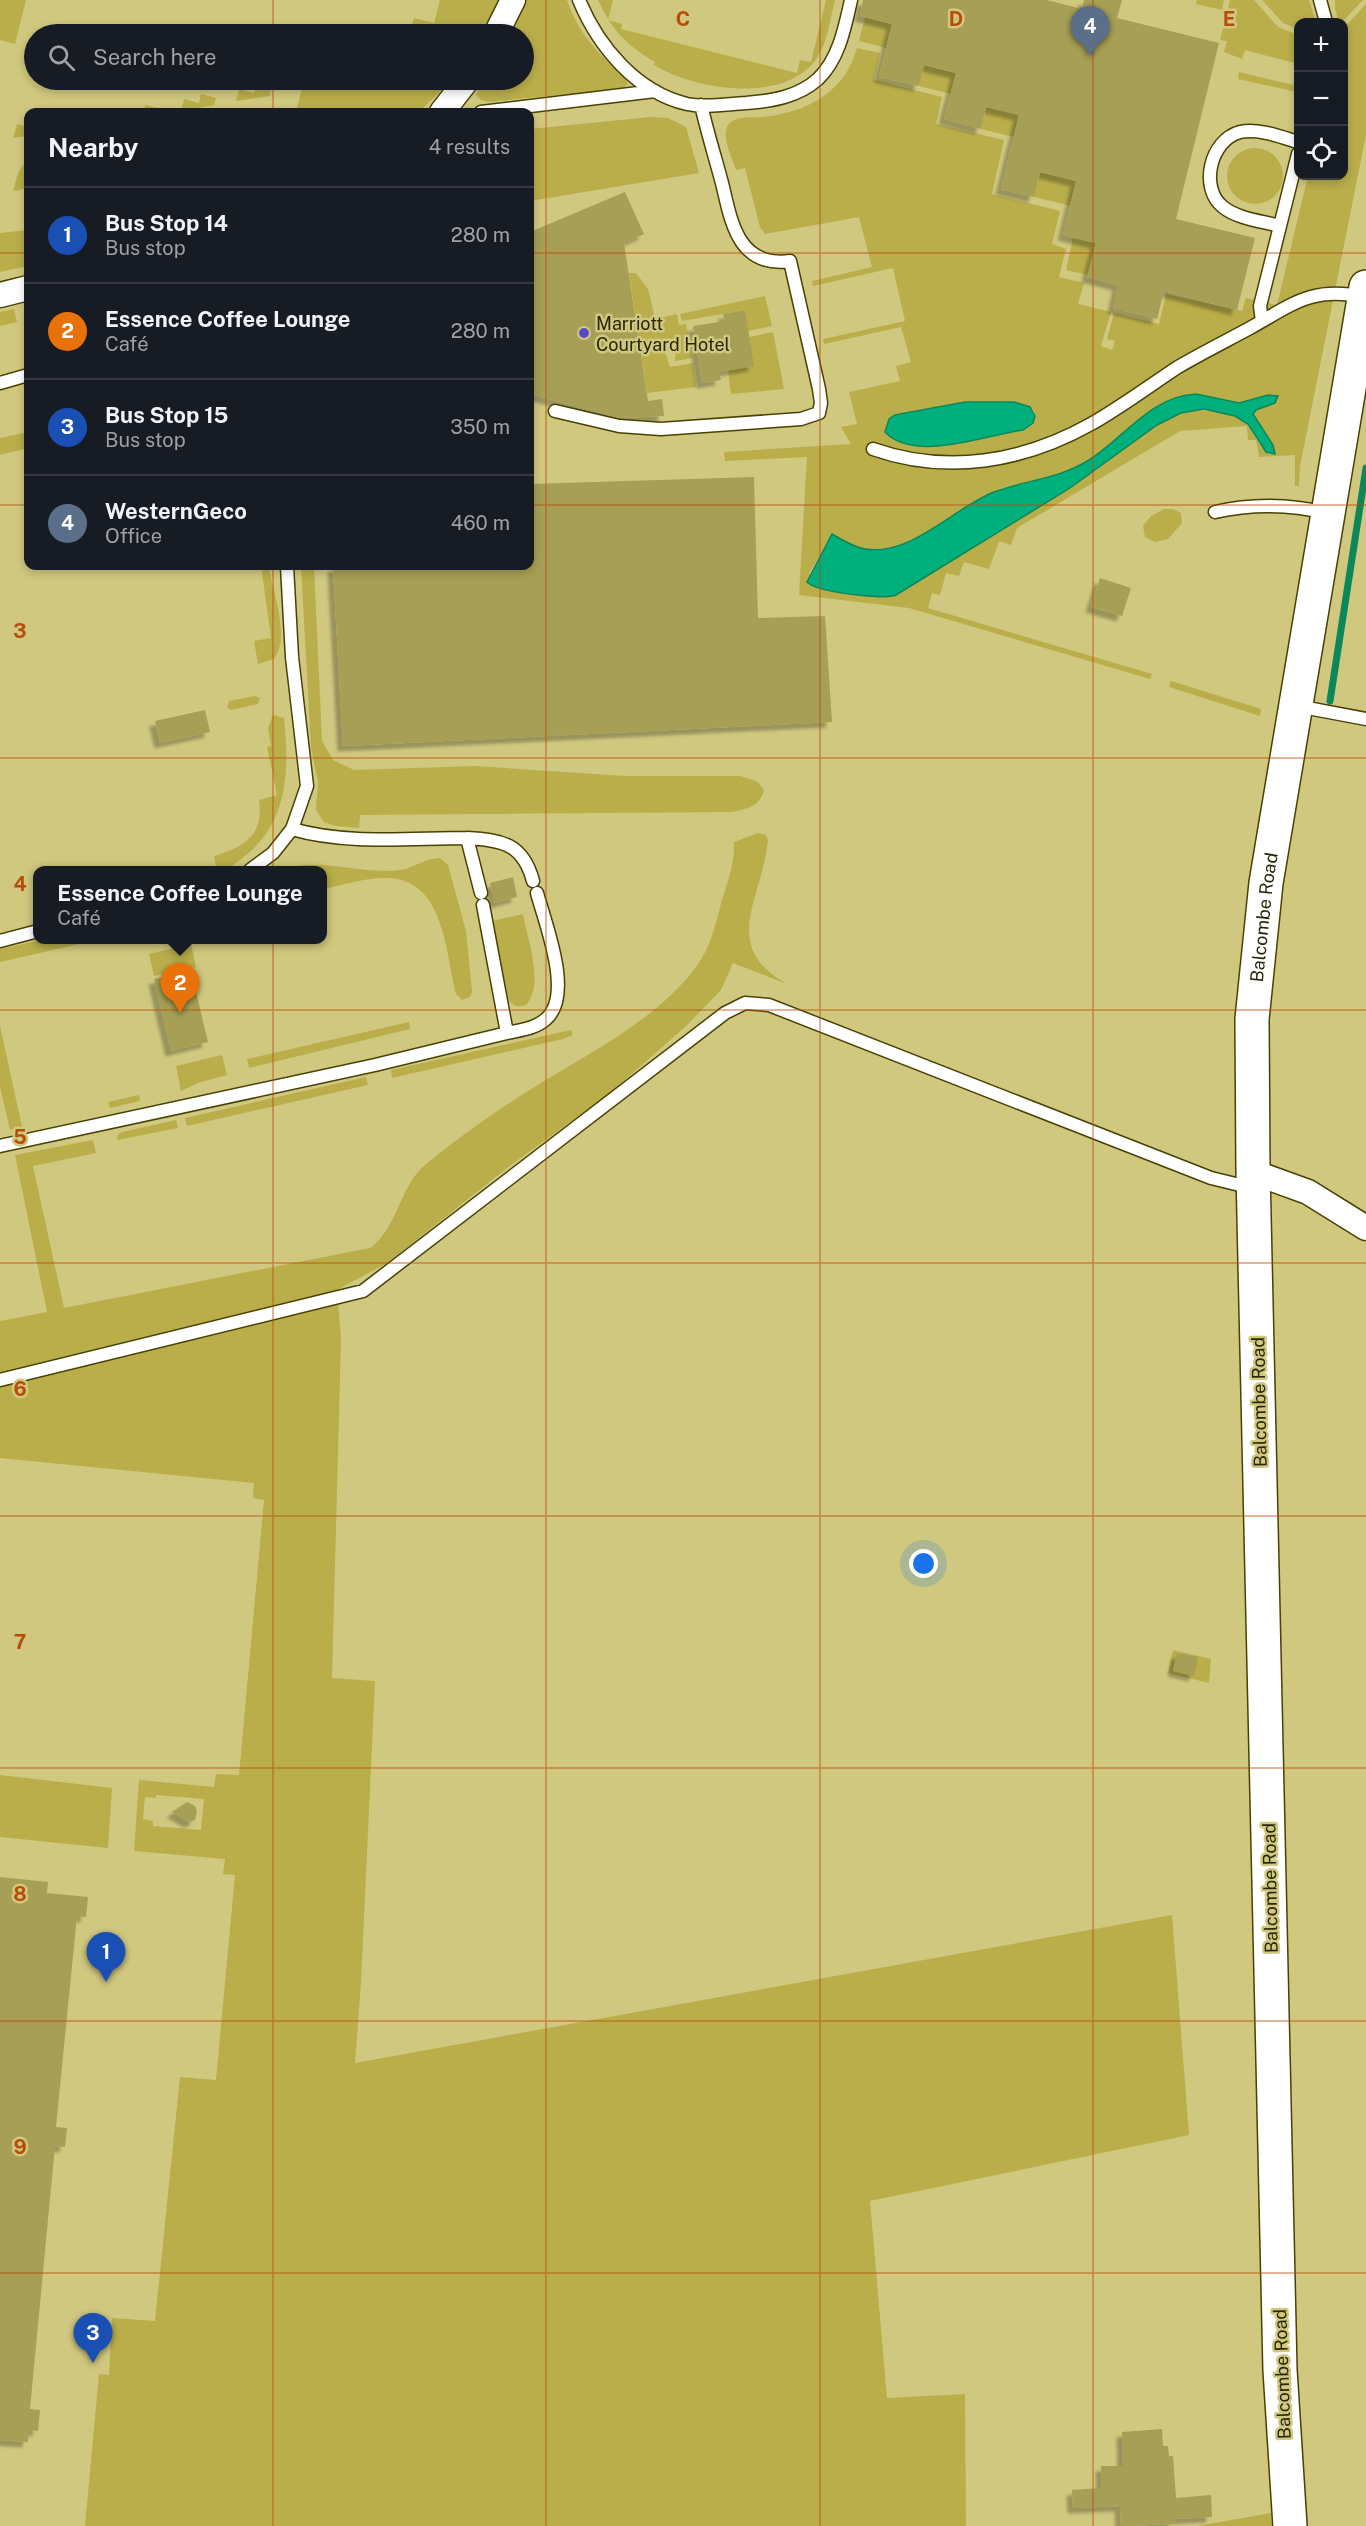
<!DOCTYPE html>
<html lang="en">
<head>
<meta charset="utf-8">
<style>
  :root { --surface:#171b24; --page:#20242c; --text:#f1f3f6; --muted:#9ea1a6; --line:#363941; --accent:#db2777 }
  body { margin:0; font-family:"Public Sans",sans-serif; background:var(--page); color:var(--text) }
  .controls { position:absolute; right:18px; top:18px; display:grid; overflow:hidden; border-radius:12px; box-shadow:0 3px 9px #0003 }
  .controls button { width:54px; height:54px; display:grid; place-items:center; padding:0; border:0; border-bottom:2px solid var(--line); background:var(--surface); color:var(--text); font:30px sans-serif }
  .you { position:absolute; left:924px; top:1564px; width:21px; height:21px; margin:-15px; border:4px solid #fff; border-radius:50%; background:#1a73e8; box-shadow:0 0 0 9px #1a73e833 }
  .badge { display:grid; place-items:center; width:39px; height:39px; border-radius:50%; background:var(--accent); color:#fff; font-size:20px; font-weight:700 }
  .pin { position:absolute; translate:-50% -50px; filter:drop-shadow(0 2px 3px #0008) }
  .pin::after { content:''; position:absolute; top:32px; width:21px; height:18px; background:inherit; clip-path:polygon(0 0,100% 0,50% 100%) }
  .popup { position:absolute; left:33px; top:866px; width:294px; height:78px; box-sizing:border-box; display:grid; place-content:center; border-radius:12px; background:var(--surface); filter:drop-shadow(0 2px 4px #0005); font-size:20px; white-space:nowrap; color:var(--muted) }
  .popup b { font-size:22px; color:var(--text) }
  .popup::after { content:''; position:absolute; left:50%; top:100%; margin-left:-12px; border:12px solid transparent; border-top-color:var(--surface) }
  .list { margin:0; padding:0; list-style:none }
  h2 { display:flex; justify-content:space-between; align-items:center; height:78px; margin:0; padding:0 24px; font-size:26px }
  h2 small { font-size:20px; font-weight:400; color:var(--muted) }
  .list li { display:grid; grid-template-columns:39px 1fr auto; gap:18px; align-items:center; box-sizing:border-box; height:96px; padding:0 24px; border-top:2px solid var(--line) }
  .list b { display:block; font-size:22px; white-space:nowrap }
  .list p { margin:0; font-size:20px; white-space:nowrap; color:var(--muted) }
  .list em { font-size:20px; font-style:normal; color:var(--muted) }
  .icon { flex:none; width:33px; height:33px; fill:none; stroke:currentColor; stroke-width:2; stroke-linecap:round; stroke-linejoin:round }
  .map { position:relative; flex:none; width:1366px; height:2526px; overflow:hidden }
  .search { position:absolute; background:var(--surface); box-shadow:0 3px 9px #0003; left:24px; top:24px; width:510px; height:66px; display:flex; align-items:center; gap:15px; box-sizing:border-box; padding:0 21px; border-radius:33px; color:var(--muted); font-size:22px }
  .panel { position:absolute; background:var(--surface); box-shadow:0 3px 9px #0003; left:24px; top:108px; width:510px; height:462px; border-radius:12px }
  .map>svg:first-child { display:block }
  .green { fill:#b9ae4a; fill-rule:evenodd }
  .water { fill:#00b07c; stroke:#0c8759; stroke-width:1.5 }
  .lines { fill:none; stroke-linecap:round; stroke-linejoin:round }
  .stream { stroke:#0c8759; stroke-width:7 }
  .building { fill:#a69f55; filter:url(#shadow) }
  .service-casing { stroke:#484203; stroke-width:15 }
  .minor-casing { stroke:#484203; stroke-width:27 }
  .secondary-casing { stroke:#484203; stroke-width:36 }
  .service { stroke:#fff; stroke-width:12 }
  .minor { stroke:#fff; stroke-width:24 }
  .secondary { stroke:#fff; stroke-width:33 }
  .grid { fill:none; stroke:#b84c0a; stroke-width:1.5; stroke-opacity:0.55 }
  .poi-dot { fill:#5a4bc3; stroke:#d0c87e; stroke-width:2 }
  .labels { text-anchor:middle; dominant-baseline:central; stroke-width:5; stroke-linejoin:round; paint-order:stroke }
  .poi-label { font-size:18px; fill:#292606; stroke:#d0c87e; text-anchor:start }
  .street-label { font-size:18px; fill:#292606; stroke:#d0c87e }
  .grid-label { font-size:20px; text-anchor:middle; font-weight:bold; fill:#b84c0a; stroke:#d0c87e; stroke-width:5; stroke-linejoin:round; paint-order:stroke }
</style>
</head>
<body>
<div class="map">
<svg width="1366" height="2526" viewBox="0 0 1366 2526">
  <defs>
    <filter id="shadow"><feDropShadow dx="-5.5" dy="5.5" stdDeviation="1.5" flood-color="#0004"/></filter>
  </defs>
  <rect width="100%" height="100%" fill="#d0c87e"/>
  <path class="green" d="M0 0H26L15 44 0 40Z
    M440 0H503L486 34H409L414 18 434 23Z
    M527 0H567C578 33 599 56 626 77L628 84 622 89 610 90 489 102 481 100 476 95 483 80H524V34H512Z
    M598 0H613L608 20 622 24 621 29 797 73 800 60 811 62 826 0H835C830 18 828 42 817 58 785 105 695 90 654 65L655 62C625 44 613 31 598 0Z
    M1197 0H1224L1222 10 1196 4Z
    M1230 0H1254L1278 27 1298 35V64L1245 50 1242 59 1224 52 1227 41 1220 40Z
    M1262 0H1309L1316 22H1298V29L1283 23Z
    M1335 0H1363L1342 22H1339L1335 9Z
    M1366 4V135L1300 466 1299 486H1295V455L1259 457 1256 440H1248L1247 426 1180 431 1017 528 1011 545 999 541 989 569 964 562 959 576 946 573 940 595 932 593 928 608 1152 674 1150 679 909 608 799 595 807 457 725 461 724 452 851 444 841 427 857 424 849 392 900 381 896 366 911 362 901 327 824 344 823 339 905 321 893 268 813 286 812 281 872 267 859 217 765 234 760 227 745 168 736 170C732 158 721 137 728 125 735 115 753 118 763 117 808 112 845 92 857 48L880 53 874 80 942 97 936 124 1004 140 992 194 1060 211 1052 244 1066 249 1059 277 1084 283 1078 304 1111 312 1101 346 1112 350 1115 341 1107 339 1114 313 1159 324 1166 294 1242 311 1246 298 1277 305 1308 176H1344V28ZM1196 394 1239 403H1275L1255 410 1253 414 1273 445 1269 453 1260 445 1247 424 1235 416 1217 410 1188 411 1157 425 1070 488 891 597 856 594 809 574 832 534C843 540 854 547 865 549 908 557 956 506 994 492 1026 480 1059 479 1089 460 1125 438 1149 398 1196 394ZM965 402H1014L1034 410 1033 422C1009 439 932 450 904 443Z
    M865 17 892 24 886 48 859 41Z
    M924 65 956 73 951 94 919 86Z
    M1298 65V89L1293 91 1238 79 1239 72 1293 85Z
    M304 80H328V82L364 90 367 80H452L419 112H296Z
    M256 86 271 89 270 96 236 101 239 89 254 93Z
    M201 94 216 98 214 105 181 111 184 99 199 103Z
    M987 103 1017 110 1016 114 1019 115 1014 137 981 129Z
    M145 105 161 109 160 112H127L128 108 144 111Z
    M651 117 668 118 686 127 699 173 530 201V129Z
    M17 124 28 127V136L13 138Z
    M1227 176a28 28 0 1 1 56 0a28 28 0 1 1-56 0Z
    M28 158V197L26 198 24 189 13 191 18 173Z
    M1040 172 1077 181 1071 206 1034 197Z
    M28 230V266L0 272V233Z
    M1073 238 1096 243 1088 275 1066 270Z
    M629 273H636L648 289 655 319 677 314 679 325 686 324 692 358 675 361 676 349 665 352 670 367 693 363 696 387 647 393Z
    M765 296 772 326 748 331 745 310 682 321 680 314Z
    M14 309 17 322 0 326V312Z
    M773 332 784 389 731 394 728 370 749 337Z
    M28 432V448L0 455V438Z
    M1164 509H1173L1181 513 1182 523 1168 539 1155 542 1145 537 1143 526 1151 516Z
    M261 566H269C272 591 291 636 274 659L258 664 254 641 271 638Z
    M301 566H314L322 741 333 760 354 770 475 766 625 776H741L758 782 764 790C760 807 746 809 731 812L360 815 359 828 335 826 324 822 316 810 318 782 311 748Z
    M1171 681 1261 709 1260 716 1169 687Z
    M255 696 260 698 258 704 231 710 227 708 229 701Z
    M273 715 284 718C289 769 289 821 245 856 236 863 228 871 217 870L214 856C245 847 264 835 259 800L277 795 267 747 271 746 268 728Z
    M758 833 766 835 768 840C762 900 719 946 787 984L733 963 721 990 685 1027 610 1093 511 1165 387 1263 337 1290 341 1339 332 1678 375 1681 361 1982 355 2063 1172 1915 1189 2135 870 2201 887 2398 965 2394 966 2526H85L99 2374 109 2375 112 2318 155 2321 180 2077 216 2080 235 1875 223 1874 225 1859 134 1851 139 1780 214 1787 216 1774 239 1775 264 1500 253 1498 254 1483 0 1458V1321L47 1312 15 1155 93 1140 96 1153 33 1166 64 1308 370 1248C398 1228 399 1187 425 1165 457 1139 493 1113 528 1091 586 1054 654 1023 696 967 711 948 716 922 722 900 728 881 735 862 734 842ZM156 1795 204 1799 201 1830 153 1826V1821L143 1819 145 1797 156 1798Z
    M440 858 448 865 466 931 472 992 470 997 462 1000 456 994C445 949 444 875 382 878 362 879 342 885 323 889L322 870H280C318 856 360 875 400 870 414 868 426 858 440 858Z
    M523 914C527 939 545 984 526 1005 518 1008 511 1006 508 998L492 921Z
    M41 940H97L0 962V949Z
    M191 944 196 967 154 976 149 954Z
    M409 1022 410 1029 249 1068 247 1059Z
    M0 1026 22 1127 10 1130 0 1087Z
    M571 1030 573 1035 563 1039 392 1078 391 1070Z
    M222 1055 227 1075 198 1083 181 1091 176 1066Z
    M366 1077 368 1085 187 1126 185 1118Z
    M139 1095 140 1101 110 1108 108 1102Z
    M176 1120 178 1128 117 1140 118 1134 122 1132Z
    M1173 1650 1211 1659 1209 1683 1168 1673Z
    M0 1775 112 1788 108 1848 0 1837Z
    M1271 2513 1272 2526H1197Z"/>
  <path class="water" d="M1196 394 1239 403 1268 395 1278 396 1275 403 1256 410 1253 414 1273 445 1275 454 1266 452 1248 424 1235 416 1204 409 1181 413 1157 425 1070 488 896 595C883 600 816 592 807 582L832 534C842 540 854 547 865 549 910 557 955 507 994 492 1026 480 1059 479 1089 460 1124 438 1151 396 1196 394Z
    M965 402H1014L1030 407 1035 416 1033 423 1023 430C986 435 914 463 885 432L889 419 895 415Z"/>
  <g class="lines">
    <path class="stream" d="M1330 701 1366 468"/>
  </g>
  <path class="building" d="M863 0H1047L1082 9 1084 0H1122L1117 18 1219 43 1176 219 1255 238 1237 310 1164 291 1157 319 1113 308 1118 285 1087 277 1096 243 1063 235 1076 181 1040 172 1034 197 1001 189 1019 115 986 107 981 129 944 119 956 73 924 65 919 86 879 77 892 24 860 16Z
    M625 192 644 234 624 243 648 401 662 399 664 416 620 418 530 394V232Z
    M745 310 754 366 719 372 721 380 702 383 693 326 725 321 723 314Z
    M754 477 758 618 825 616 832 722 343 746 333 566H530V484Z
    M1100 578 1131 588 1122 616 1091 607Z
    M205 710 210 732 160 743 155 721Z
    M513 877 517 897 495 903 490 883Z
    M191 971 208 1042 171 1051 154 979Z
    M1177 1653 1198 1657 1194 1676 1173 1671Z
    M187 1802 195 1806 197 1811 195 1820 189 1822 172 1812Z
    M0 1877 48 1882 47 1893 88 1897 86 1917 77 1916 56 2127 67 2128 65 2147 55 2146 30 2409 40 2410 38 2431 29 2430 28 2442 0 2440Z
    M1162 2429 1163 2446H1168L1169 2456H1173L1176 2498 1211 2495 1212 2517 1174 2519 1175 2524 1121 2526 1120 2506 1073 2508 1072 2490 1102 2488 1101 2466H1123L1122 2432Z"/>
  <g class="lines">
    <g class="service-casing">
      <path id="service" d="M579 0C598 46 636 92 687 104 706 108 727 104 746 103 772 101 798 97 818 79 839 59 845 27 851 0
        M1320 0 1326 22
        M481 112 655 91
        M1280 226C1262 221 1238 219 1223 207 1199 188 1210 140 1240 132 1259 128 1281 137 1298 142
        M1262 321 1260 306 1298 154
        M0 383 28 375
        M555 411 619 426 661 429 801 419 819 413 821 403 819 389 790 261C737 268 731 220 722 183 715 157 707 131 701 105
        M873 449C947 475 1023 462 1091 424 1121 407 1149 386 1178 367 1202 353 1226 341 1250 328 1293 304 1312 286 1364 297
        M1215 512C1254 503 1289 504 1327 513
        M1297 706 1366 719
        M292 829C347 845 410 838 467 838L481 893
        M467 838C503 840 523 844 533 881
        M250 870 273 853 292 829 307 786 292 657 287 566
        M0 941 38 931
        M507 1033C520 1030 535 1029 546 1019 574 995 545 923 537 893
        M0 1146 375 1065 507 1033 483 905
        M0 1380 363 1291 725 1013 745 1003 769 1005 1211 1178 1252 1188"/>
    </g>
    <g class="minor-casing">
      <path id="minor" d="M496 34 513 0
        M442 112 467 80
        M0 295 28 288
        M1253 1172 1308 1192 1366 1228"/>
    </g>
    <g class="secondary-casing">
      <g id="secondary">
        <path id="s1" d="M1290 2526 1280 2370 1253 1172 1252 1019 1266 883 1366 287"/>
      </g>
    </g>
    <use href="#service" class="service"/>
    <use href="#minor" class="minor"/>
    <use href="#secondary" class="secondary"/>
  </g>
  <path class="grid" d="M273 0V34M546 0V2526M820 0V2526M1093 0V2526M273 80V112M0 253H28M530 253H1366M0 505H28M530 505H1366M273 566V2526M0 758H1366M0 1010H1366M0 1263H1366M0 1516H1366M0 1768H1366M0 2021H1366M0 2273H1366"/>
  <circle class="poi-dot" cx="584" cy="333" r="6"/>
  <g class="labels">
    <g class="poi-label">
      <text x="596" y="323">Marriott<tspan x="596" dy="21">Courtyard Hotel</tspan></text>
    </g>
    <g class="street-label">
      <text stroke="none"><textPath href="#s1" startOffset="1610">Balcombe Road</textPath></text>
      <text transform="translate(1259 1402) rotate(-91)">Balcombe Road</text>
      <text transform="translate(1270 1888) rotate(-91)">Balcombe Road</text>
      <text transform="translate(1282 2374) rotate(-92)">Balcombe Road</text>
    </g>
  </g>
  <g class="grid-label">
    <text x="683" y="26">C</text>
    <text x="956" y="26">D</text>
    <text x="1229" y="26">E</text>
    <text x="20" y="638">3</text>
    <text x="20" y="891">4</text>
    <text x="20" y="1144">5</text>
    <text x="20" y="1396">6</text>
    <text x="20" y="1649">7</text>
    <text x="20" y="1901">8</text>
    <text x="20" y="2154">9</text>
  </g>
</svg>
<div class="controls">
<button>+</button>
<button>−</button>
<button><svg class="icon" aria-label="locate" viewBox="0 0 24 24"><circle cx="12" cy="12" r="6"/><path d="M12 2v4M12 18v4M2 12h4M18 12h4"/></svg></button>
</div>
<div class="you"></div>
<div class="pin badge" style="left:106px;top:1982px;background:#1a4fb4">1</div>
<div class="pin badge" style="left:180px;top:1013px;background:#e8710a">2</div>
<div class="popup"><b>Essence Coffee Lounge</b>Café</div>
<div class="pin badge" style="left:93px;top:2363px;background:#1a4fb4">3</div>
<div class="pin badge" style="left:1090px;top:56px;background:#5c6f8a">4</div>
<div class="search"><svg class="icon" aria-label="search" viewBox="0 0 24 24"><circle cx="10" cy="10" r="6"/><path d="M15 15l6 6"/></svg>Search here</div>
<section class="panel">
<h2>Nearby<small>4 results</small></h2>
<ul class="list">
<li><span class="badge" style="background:#1a4fb4">1</span><div><b>Bus Stop 14</b><p>Bus stop</p></div><em>280 m</em></li>
<li><span class="badge" style="background:#e8710a">2</span><div><b>Essence Coffee Lounge</b><p>Café</p></div><em>280 m</em></li>
<li><span class="badge" style="background:#1a4fb4">3</span><div><b>Bus Stop 15</b><p>Bus stop</p></div><em>350 m</em></li>
<li><span class="badge" style="background:#5c6f8a">4</span><div><b>WesternGeco</b><p>Office</p></div><em>460 m</em></li>
</ul>
</section>
</div>
</body>
</html>
